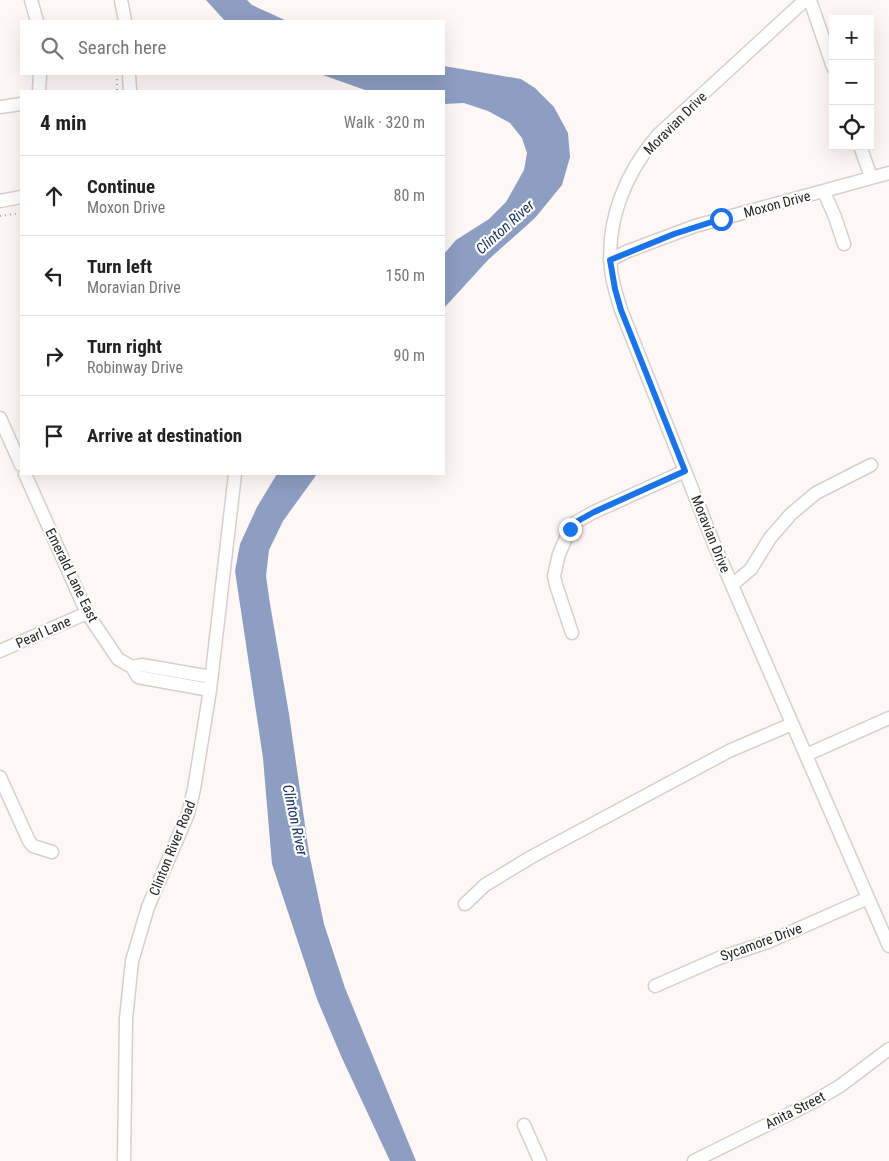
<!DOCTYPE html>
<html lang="en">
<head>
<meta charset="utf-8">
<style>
  :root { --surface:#fff; --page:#f6f6f6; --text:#222; --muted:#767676; --line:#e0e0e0 }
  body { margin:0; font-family:"Roboto Condensed",sans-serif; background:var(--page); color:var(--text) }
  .controls { position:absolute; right:15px; top:15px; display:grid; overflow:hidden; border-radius:0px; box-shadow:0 5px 20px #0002 }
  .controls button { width:45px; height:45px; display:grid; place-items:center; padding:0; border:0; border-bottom:1px solid var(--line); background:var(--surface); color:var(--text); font:25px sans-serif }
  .stop { position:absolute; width:15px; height:15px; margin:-11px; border:4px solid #1a73e8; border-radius:50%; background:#fff }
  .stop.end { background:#1a73e8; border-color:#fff; box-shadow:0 1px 5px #0008 }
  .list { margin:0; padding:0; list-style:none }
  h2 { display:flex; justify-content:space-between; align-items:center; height:65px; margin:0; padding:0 20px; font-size:21px }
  h2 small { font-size:16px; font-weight:400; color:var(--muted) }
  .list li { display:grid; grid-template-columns:32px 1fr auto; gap:15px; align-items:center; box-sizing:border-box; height:80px; padding:0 20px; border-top:1px solid var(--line) }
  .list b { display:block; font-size:19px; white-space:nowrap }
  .list p { margin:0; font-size:16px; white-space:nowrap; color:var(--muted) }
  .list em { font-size:16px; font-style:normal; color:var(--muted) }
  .icon { flex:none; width:28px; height:28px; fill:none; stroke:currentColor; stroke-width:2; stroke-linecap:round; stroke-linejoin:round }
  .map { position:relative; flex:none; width:889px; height:1161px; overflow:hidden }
  .search { position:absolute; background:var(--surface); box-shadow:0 5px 20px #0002; left:20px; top:20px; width:425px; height:55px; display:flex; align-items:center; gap:12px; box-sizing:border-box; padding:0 18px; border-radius:0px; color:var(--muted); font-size:19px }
  .panel { position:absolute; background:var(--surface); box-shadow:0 5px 20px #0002; left:20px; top:90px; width:425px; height:385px; border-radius:0px }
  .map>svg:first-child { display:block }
  .water { fill:#8c9ec2 }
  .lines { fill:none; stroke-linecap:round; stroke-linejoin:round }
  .minor-casing { stroke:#d6cfcc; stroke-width:15 }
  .path { stroke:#ada7a6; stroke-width:2; stroke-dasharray:1 4; stroke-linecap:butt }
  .minor { stroke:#fff; stroke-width:12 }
  .route { stroke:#1a73e8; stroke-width:6 }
  .labels { text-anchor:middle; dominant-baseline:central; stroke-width:4.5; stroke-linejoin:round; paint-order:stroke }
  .street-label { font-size:14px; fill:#272423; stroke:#fff }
  .water-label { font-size:15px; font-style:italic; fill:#1a305e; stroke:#fff }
</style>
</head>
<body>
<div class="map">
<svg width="889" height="1161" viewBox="0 0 889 1161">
  <rect width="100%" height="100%" fill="#fef7f5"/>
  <path class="water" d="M206 0H247L252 5 287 21H225Z
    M444 66 521 79 535 88 554 107 568 133 570 157 562 185 535 218 488 260 444 308V254L456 240 489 219 506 202 524 170 527 153 522 138 510 123 488 111 464 103 444 104V91H368L320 74H444Z
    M277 474H317L283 521 269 550 266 576 270 604 289 714 309 853 324 924 345 988 416 1161H390L341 1056 317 999 272 864 263 758 235 571 240 544 257 507Z"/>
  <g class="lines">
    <g class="minor-casing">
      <path id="minor" d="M31 0 37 21
        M121 0 125 21
        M805 0 658 135C626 172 606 220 611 269 612 283 617 296 621 310L714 544 889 946
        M810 0 833 67
        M129 74 130 91
        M39 91 40 74
        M0 107 21 104
        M860 146 871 177
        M824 192 835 217 844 244
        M0 201 21 197
        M610 260 628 251 695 226 889 173
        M0 418 21 465
        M25 474 87 613 118 659 132 667
        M732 585 751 569 770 538 791 514 816 493 871 465
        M572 633 556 585 554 576 559 554 570 529 576 522 594 512 685 471
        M0 651 87 613
        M210 690 138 677 132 667 142 665 211 677
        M806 755 889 718
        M0 777 29 841 33 846 52 852
        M465 904 485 885 533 856 729 751 792 724
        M655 986 719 958 768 942 868 898
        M524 1125 540 1161
        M124 1161 126 1019 132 961 148 907 188 814 194 789 210 690 235 474
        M694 1161 813 1102 840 1086 889 1049"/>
    </g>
    <path class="path" d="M117 74V91
      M0 216 21 213"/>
    <use href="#minor" class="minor"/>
  </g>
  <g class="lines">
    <path class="route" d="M570 529 576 522 594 512 685 471 621 310 615 289 610 260 674 234 721 219"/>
  </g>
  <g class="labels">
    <g class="street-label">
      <text transform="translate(675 123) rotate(-45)">Moravian Drive</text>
      <text transform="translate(777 204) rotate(-15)">Moxon Drive</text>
      <text transform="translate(711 534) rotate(68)">Moravian Drive</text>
      <text transform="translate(72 575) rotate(64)">Emerald Lane East</text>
      <text transform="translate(43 632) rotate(-24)">Pearl Lane</text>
      <text transform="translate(172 848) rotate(-68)">Clinton River Road</text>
      <text transform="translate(761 942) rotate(-20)">Sycamore Drive</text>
      <text transform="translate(795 1110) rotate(-27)">Anita Street</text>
    </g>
    <g class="water-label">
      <text transform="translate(505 227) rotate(-42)">Clinton River</text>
      <text transform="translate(295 820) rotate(78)">Clinton River</text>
    </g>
  </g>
</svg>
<div class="controls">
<button>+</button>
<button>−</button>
<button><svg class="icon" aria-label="locate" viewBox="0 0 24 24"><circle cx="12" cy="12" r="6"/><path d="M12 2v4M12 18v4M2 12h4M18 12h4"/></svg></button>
</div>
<div class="stop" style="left:721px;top:219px"></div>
<div class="stop end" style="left:570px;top:529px"></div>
<div class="search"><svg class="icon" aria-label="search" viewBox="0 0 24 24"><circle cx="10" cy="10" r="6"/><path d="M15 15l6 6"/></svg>Search here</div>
<section class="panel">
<h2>4 min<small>Walk · 320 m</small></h2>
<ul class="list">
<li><svg class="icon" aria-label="ahead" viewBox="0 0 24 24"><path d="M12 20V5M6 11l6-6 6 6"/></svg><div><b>Continue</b><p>Moxon Drive</p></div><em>80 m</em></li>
<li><svg class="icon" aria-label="left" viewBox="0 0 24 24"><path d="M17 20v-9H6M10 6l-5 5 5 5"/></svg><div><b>Turn left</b><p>Moravian Drive</p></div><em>150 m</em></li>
<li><svg class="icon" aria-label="right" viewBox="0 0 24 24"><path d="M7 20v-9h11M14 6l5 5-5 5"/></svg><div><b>Turn right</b><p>Robinway Drive</p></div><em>90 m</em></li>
<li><svg class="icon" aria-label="arrive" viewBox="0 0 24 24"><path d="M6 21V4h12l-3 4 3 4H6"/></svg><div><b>Arrive at destination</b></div></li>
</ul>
</section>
</div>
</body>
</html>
